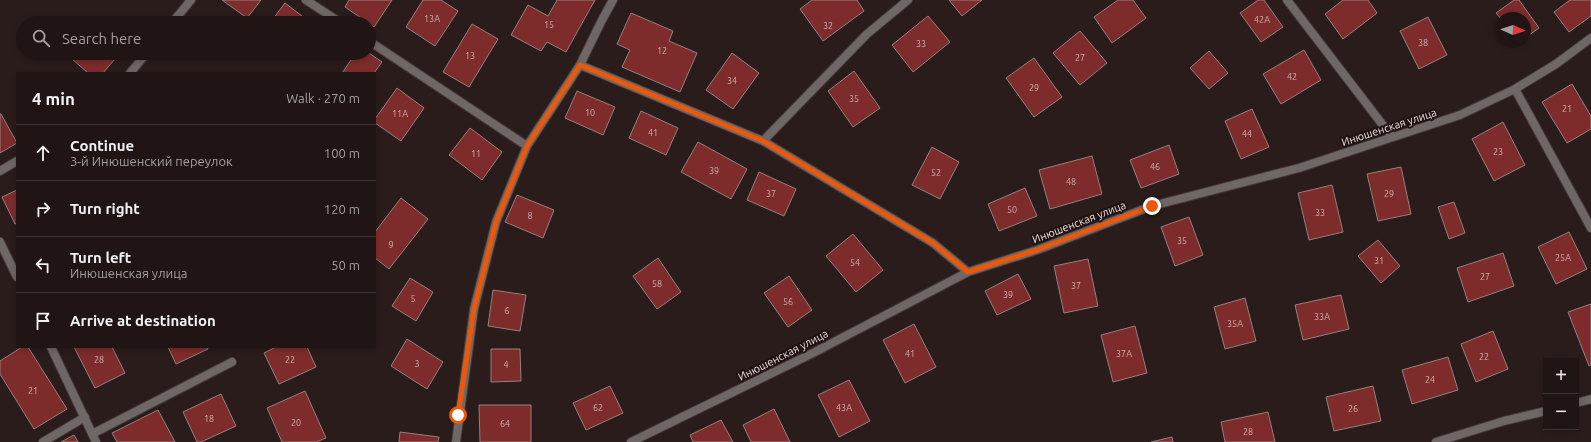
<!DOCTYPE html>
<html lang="en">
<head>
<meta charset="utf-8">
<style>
  :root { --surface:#201514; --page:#2d2222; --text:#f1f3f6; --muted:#a29fa0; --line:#3d3434 }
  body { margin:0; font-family:Ubuntu,sans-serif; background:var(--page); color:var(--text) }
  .controls { position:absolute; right:12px; bottom:12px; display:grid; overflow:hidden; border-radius:0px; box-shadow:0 2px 6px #0003 }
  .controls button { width:36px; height:36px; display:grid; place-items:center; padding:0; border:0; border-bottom:1px solid var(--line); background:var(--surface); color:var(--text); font:20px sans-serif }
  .compass { position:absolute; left:1495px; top:12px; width:36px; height:36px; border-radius:50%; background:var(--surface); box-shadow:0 2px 6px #0003; rotate:93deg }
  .stop { position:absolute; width:12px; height:12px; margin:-9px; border:3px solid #ea580c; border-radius:50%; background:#fff }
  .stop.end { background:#ea580c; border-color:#fff; box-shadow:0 1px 4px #0008 }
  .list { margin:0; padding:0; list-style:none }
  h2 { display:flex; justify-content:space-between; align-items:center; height:52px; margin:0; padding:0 16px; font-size:17px }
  h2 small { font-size:13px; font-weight:400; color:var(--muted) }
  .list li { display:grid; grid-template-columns:26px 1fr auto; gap:12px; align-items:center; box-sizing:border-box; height:56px; padding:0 16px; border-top:1px solid var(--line) }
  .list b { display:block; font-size:15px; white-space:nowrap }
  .list p { margin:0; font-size:13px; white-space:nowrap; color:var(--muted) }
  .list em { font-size:13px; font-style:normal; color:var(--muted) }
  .icon { flex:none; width:22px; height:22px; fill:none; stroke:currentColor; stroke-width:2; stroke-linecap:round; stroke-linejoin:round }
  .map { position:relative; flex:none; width:1591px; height:442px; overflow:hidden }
  .search { position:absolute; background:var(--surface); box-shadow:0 2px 6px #0003; left:16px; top:16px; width:360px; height:44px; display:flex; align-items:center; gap:10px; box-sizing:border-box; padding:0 14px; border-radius:22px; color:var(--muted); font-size:15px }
  .panel { position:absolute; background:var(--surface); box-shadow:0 2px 6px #0003; left:16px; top:72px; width:360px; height:276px; border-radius:0px }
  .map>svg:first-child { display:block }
  .building { fill:#7d2c2b; stroke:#93807f }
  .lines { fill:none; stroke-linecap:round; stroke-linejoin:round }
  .minor-casing { stroke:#453736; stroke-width:10 }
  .minor { stroke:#6f6766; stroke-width:8 }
  .route { stroke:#ea580c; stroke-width:5 }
  .labels { text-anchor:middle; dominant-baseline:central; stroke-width:4; stroke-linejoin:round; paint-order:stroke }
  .number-label { font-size:9px; fill:#cdb1b0 }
  .street-label { font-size:11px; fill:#e8dddc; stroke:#201312 }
</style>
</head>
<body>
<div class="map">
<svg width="1591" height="442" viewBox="0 0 1591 442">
  <rect width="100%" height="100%" fill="#2a1c1b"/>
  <path class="building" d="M222 0H261L247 18Z
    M349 0H392L374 27 345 7Z
    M423 0H441L458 11 435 46 406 27Z
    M557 0H595L566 52 547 42 541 51 511 35 528 5 548 16Z
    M812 0H857L864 11 823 41 800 9Z
    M949 0H982L962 16Z
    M1118 0H1133L1146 18 1112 43 1094 17Z
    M1258 0H1264L1283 27 1261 42 1240 13Z
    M1343 0H1368L1377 13 1343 39 1325 14Z
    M1514 0H1519L1539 28 1525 38V18L1501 19 1496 13Z
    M1570 0H1591V16L1569 32 1554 12Z
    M285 3 311 23H270Z
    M631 13 673 31 669 41 697 53 680 92 622 67 630 50 617 44Z
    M928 16 950 42 913 72 892 45Z
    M1428 17 1447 55 1419 69 1400 31Z
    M472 24 498 39 469 87 443 72Z
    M1080 31 1107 63 1080 85 1053 53Z
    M1304 50 1321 80 1281 104 1263 74Z
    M1209 51 1228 73 1209 89 1190 68Z
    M75 53H120L103 73H88L71 58Z
    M356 53H369L382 62 374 73H342Z
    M732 53 759 73 733 109 706 90Z
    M1034 58 1062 97 1034 117 1006 78Z
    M854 71 880 108 853 127 828 91Z
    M1572 84 1591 116V129L1567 143 1542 102Z
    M397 88 424 108 401 141 375 123V119Z
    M577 91 615 107 603 135 565 118Z
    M1252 109 1269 147 1241 159 1225 121Z
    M641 111 678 128 666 155 629 138Z
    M0 114H1L17 143 0 153Z
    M1503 122 1525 165 1494 181 1472 139Z
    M470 128 502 152 482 180 449 155Z
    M698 142 747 169 731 199 681 172Z
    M1169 145 1179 174 1141 188 1130 160Z
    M932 147 959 162 940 199 912 185Z
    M1092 156 1102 194 1050 209 1039 170Z
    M1401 167 1411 214 1378 221 1367 174Z
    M759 172 796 189 784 216 747 200Z
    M1332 185 1343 232 1309 240 1298 193Z
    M1025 188 1037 216 999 231 988 204Z
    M17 190V223L15 224 2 197Z
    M517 195 554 210 543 238 505 222Z
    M401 198 428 219 389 269 375 258V232Z
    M1454 202 1465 233 1449 239 1438 207Z
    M1189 217 1203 255 1175 266 1161 227Z
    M1569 232 1587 269 1556 284 1538 247Z
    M853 234 883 270 856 292 826 256Z
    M1378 240 1400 266 1381 283 1358 256Z
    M1503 253 1514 286 1468 302 1457 268Z
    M658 258 681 292 657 309 633 276Z
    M1088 259 1098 306 1064 313 1054 266Z
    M1018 274 1031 299 997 315 985 291Z
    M789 276 812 310 788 327 764 293Z
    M410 278 433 292 416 321 392 306Z
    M493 290 526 295 520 331 488 326Z
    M1341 295 1349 329 1303 340 1295 305Z
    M1245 298 1256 341 1225 349 1214 307Z
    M1591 304V365L1589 366 1568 312Z
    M914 324 936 367 905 383 883 340Z
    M1135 326 1147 373 1113 382 1101 335Z
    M1493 331 1508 369 1476 382 1461 344Z
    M407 339 443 362 427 389 391 366Z
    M22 347H28L67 409 34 429 0 374V361Z
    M74 347H112L125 373 95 388Z
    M168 347H207L208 349 176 364Z
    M276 347H307L316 367 279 384 264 353Z
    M491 349H520L521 381 491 382Z
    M1448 357 1458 390 1412 404 1402 370Z
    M849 380 870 421 839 437 818 395Z
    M610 386 623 413 586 430 573 403Z
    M1373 386 1381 421 1334 431 1326 397Z
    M305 391 326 438 316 442H282L267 408Z
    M221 394 236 426 201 442H197L183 412Z
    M479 405H531V442H480Z
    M774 409 790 442H751L743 425Z
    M158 410 175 442H117L112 433Z
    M1268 412 1275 442H1225L1221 422Z
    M721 420 733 442H693L690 435Z
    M400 432 439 437 438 442H399Z
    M74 435 78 442H61Z
    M1172 437 1173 442H1151Z"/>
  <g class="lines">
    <g class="minor-casing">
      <path id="minor" d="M306 0 341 23
        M908 0 867 34 763 141 933 243 968 272
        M1287 0 1392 137
        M172 23 191 0
        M369 41 527 146
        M580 65 763 141
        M130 73 147 53
        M1515 89 1591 228
        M0 171 17 161
        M0 242 17 277
        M51 347 96 442
        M1576 403 1591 399
        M92 434 232 362
        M43 442 85 417
        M456 442 474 309 496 222 527 146 580 65 602 20 613 0
        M631 442 813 353 968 272 1037 250 1152 206 1299 168 1460 115 1515 89 1556 64 1591 38
        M1436 442 1504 421 1546 411"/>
    </g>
    <use href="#minor" class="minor"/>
  </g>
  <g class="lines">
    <path class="route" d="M458 415 474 309 496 222 527 146 580 65 763 141 933 243 968 272 1037 250 1152 206"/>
  </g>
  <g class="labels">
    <g class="number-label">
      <text x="432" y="19">13А</text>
      <text x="1262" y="20">42А</text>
      <text x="549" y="25">15</text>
      <text x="828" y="26">32</text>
      <text x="1423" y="43">38</text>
      <text x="921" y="44">33</text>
      <text x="662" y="51">12</text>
      <text x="470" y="56">13</text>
      <text x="1080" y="58">27</text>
      <text x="1292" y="77">42</text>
      <text x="732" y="81">34</text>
      <text x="1034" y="88">29</text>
      <text x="854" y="99">35</text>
      <text x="1567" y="109">21</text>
      <text x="590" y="113">10</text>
      <text x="400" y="114">11А</text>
      <text x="653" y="133">41</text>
      <text x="1247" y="134">44</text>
      <text x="1498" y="152">23</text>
      <text x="476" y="154">11</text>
      <text x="1155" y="167">46</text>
      <text x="714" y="171">39</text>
      <text x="936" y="173">52</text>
      <text x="1071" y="182">48</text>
      <text x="771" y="194">37</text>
      <text x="1389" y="194">29</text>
      <text x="1012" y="210">50</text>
      <text x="1320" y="213">33</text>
      <text x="530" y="216">8</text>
      <text x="1182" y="241">35</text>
      <text x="391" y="245">9</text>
      <text x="1563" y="258">25А</text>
      <text x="1379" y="261">31</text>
      <text x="855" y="263">54</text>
      <text x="1485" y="277">27</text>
      <text x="657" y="284">58</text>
      <text x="1076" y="286">37</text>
      <text x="1008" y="295">39</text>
      <text x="413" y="299">5</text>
      <text x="788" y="302">56</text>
      <text x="507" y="311">6</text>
      <text x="1322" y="317">33А</text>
      <text x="1235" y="324">35А</text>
      <text x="910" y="354">41</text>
      <text x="1124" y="354">37А</text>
      <text x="1484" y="357">22</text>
      <text x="99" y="360">28</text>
      <text x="290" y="360">22</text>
      <text x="417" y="364">3</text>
      <text x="506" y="365">4</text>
      <text x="1430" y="380">24</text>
      <text x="33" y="391">21</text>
      <text x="598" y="408">62</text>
      <text x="844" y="408">43А</text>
      <text x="1353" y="409">26</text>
      <text x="209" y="419">18</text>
      <text x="296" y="423">20</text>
      <text x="505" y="424">64</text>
      <text x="1248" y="432">28</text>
    </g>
    <g class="street-label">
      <text transform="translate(1389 127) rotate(-18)">Инюшенская улица</text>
      <text transform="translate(1079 222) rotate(-21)">Инюшенская улица</text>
      <text transform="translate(783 355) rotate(-27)">Инюшенская улица</text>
    </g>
  </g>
</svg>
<div class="controls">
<button>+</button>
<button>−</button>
</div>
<svg class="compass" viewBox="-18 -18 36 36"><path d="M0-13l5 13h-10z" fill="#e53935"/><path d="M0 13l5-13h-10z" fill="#a29fa0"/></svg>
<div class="stop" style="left:458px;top:415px"></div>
<div class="stop end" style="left:1152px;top:206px"></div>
<div class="search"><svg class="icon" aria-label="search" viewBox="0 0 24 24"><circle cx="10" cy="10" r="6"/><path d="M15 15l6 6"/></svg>Search here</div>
<section class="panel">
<h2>4 min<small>Walk · 270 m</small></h2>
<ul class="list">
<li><svg class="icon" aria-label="ahead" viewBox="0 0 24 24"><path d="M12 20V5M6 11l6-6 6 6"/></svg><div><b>Continue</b><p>3-й Инюшенский переулок</p></div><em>100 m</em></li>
<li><svg class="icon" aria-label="right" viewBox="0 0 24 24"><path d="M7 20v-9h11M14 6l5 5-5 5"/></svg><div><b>Turn right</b></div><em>120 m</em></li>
<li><svg class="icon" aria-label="left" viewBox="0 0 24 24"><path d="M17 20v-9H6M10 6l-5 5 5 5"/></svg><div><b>Turn left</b><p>Инюшенская улица</p></div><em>50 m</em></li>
<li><svg class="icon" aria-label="arrive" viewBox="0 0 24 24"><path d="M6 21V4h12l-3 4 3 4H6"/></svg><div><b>Arrive at destination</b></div></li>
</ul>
</section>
</div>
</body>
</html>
